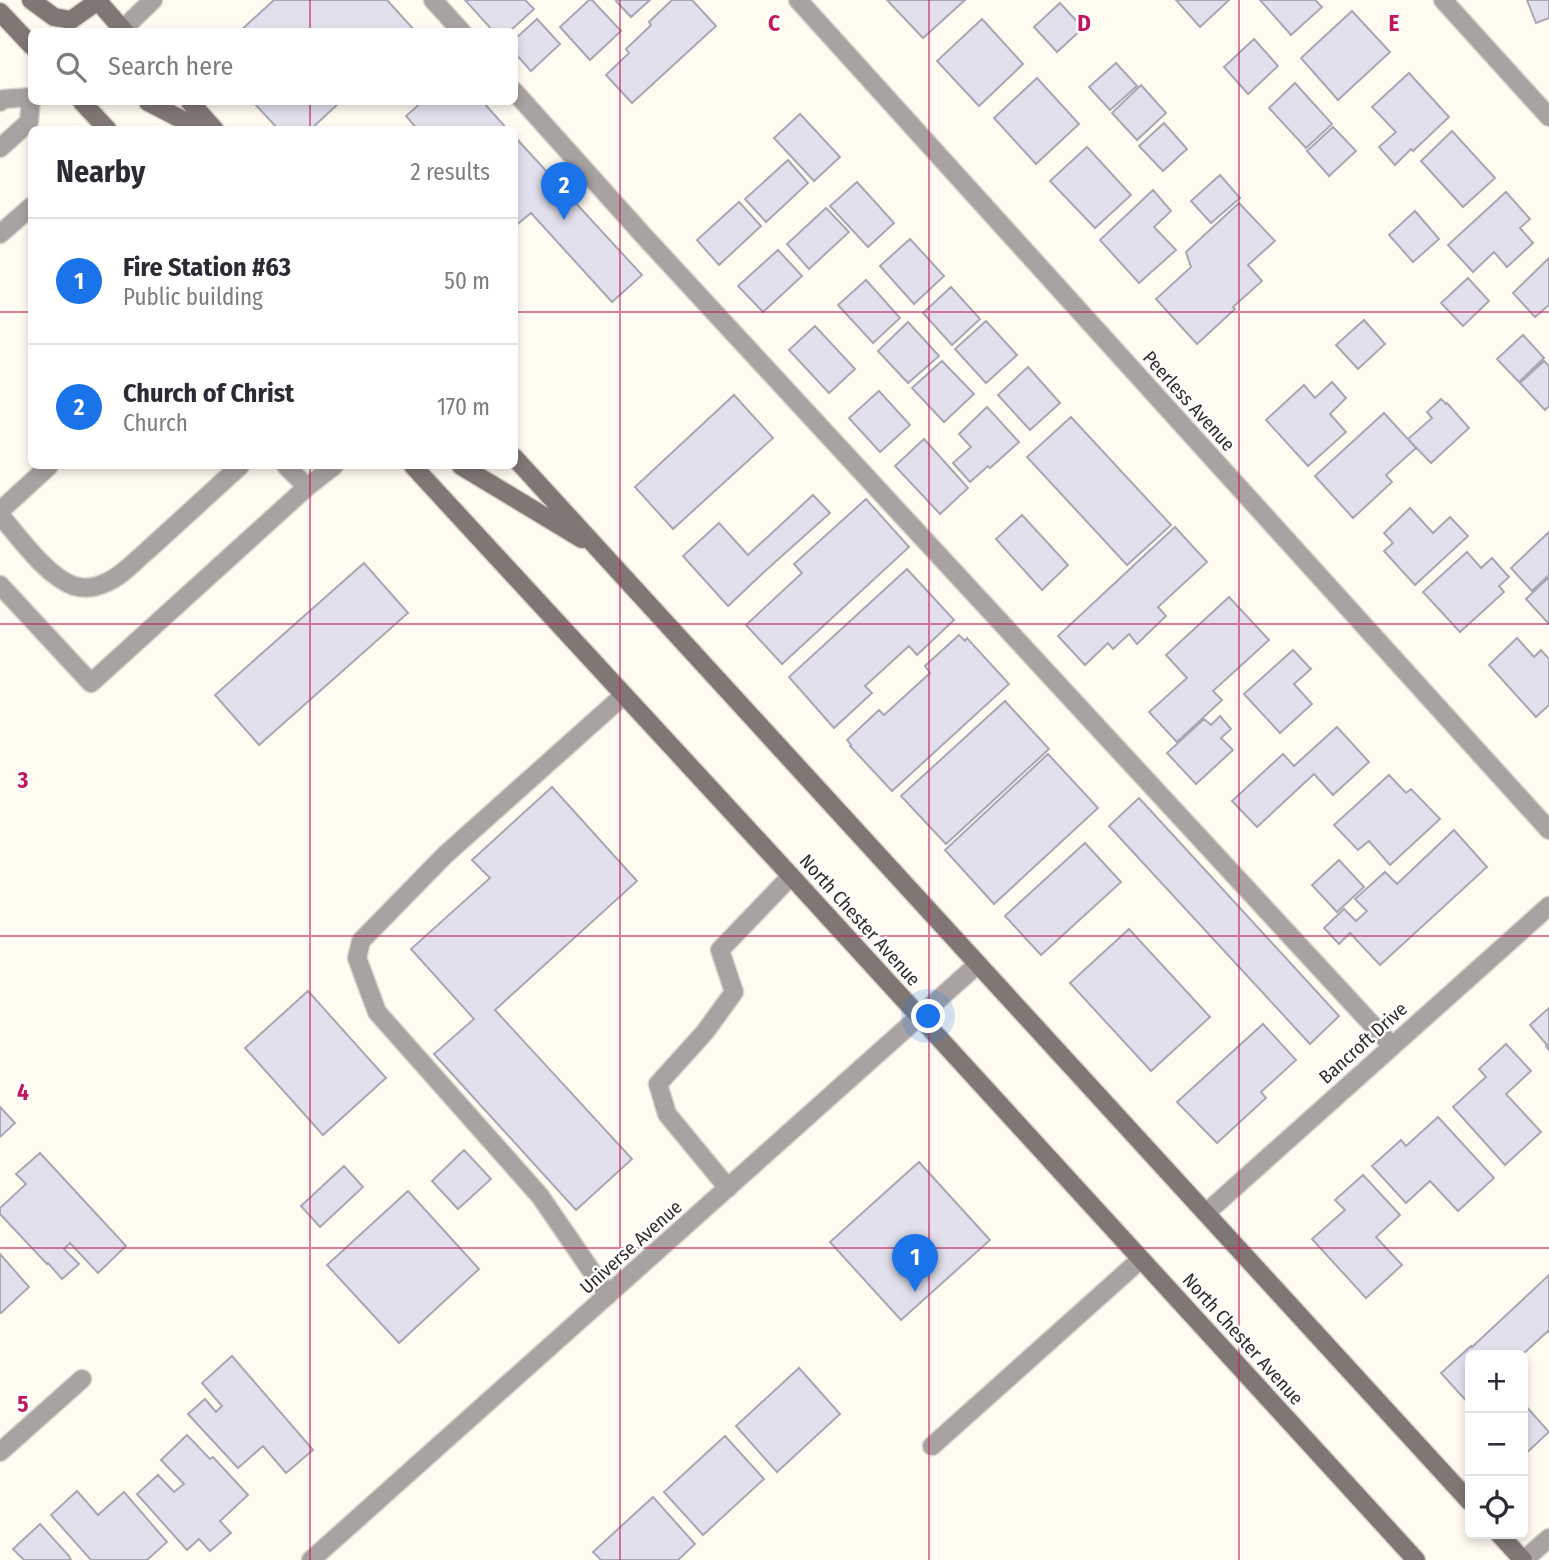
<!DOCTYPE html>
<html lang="en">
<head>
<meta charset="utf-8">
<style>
  :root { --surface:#fff; --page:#f7f7f7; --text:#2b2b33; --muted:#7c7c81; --line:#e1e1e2; --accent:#1a73e8 }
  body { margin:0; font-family:"Fira Sans Condensed",sans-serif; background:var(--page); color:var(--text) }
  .controls { position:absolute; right:21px; bottom:21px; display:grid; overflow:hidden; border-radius:10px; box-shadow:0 4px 10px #0003 }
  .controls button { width:63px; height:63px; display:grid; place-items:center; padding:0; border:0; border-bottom:2px solid var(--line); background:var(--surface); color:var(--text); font:35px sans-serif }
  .you { position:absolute; left:929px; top:1017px; width:24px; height:24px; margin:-18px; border:5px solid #fff; border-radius:50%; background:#1a73e8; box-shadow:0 0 0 10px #1a73e833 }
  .badge { display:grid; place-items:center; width:46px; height:46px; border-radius:50%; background:var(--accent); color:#fff; font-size:23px; font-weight:700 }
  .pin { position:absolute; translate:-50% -58px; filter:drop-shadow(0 2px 4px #0008) }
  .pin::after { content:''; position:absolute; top:37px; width:24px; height:21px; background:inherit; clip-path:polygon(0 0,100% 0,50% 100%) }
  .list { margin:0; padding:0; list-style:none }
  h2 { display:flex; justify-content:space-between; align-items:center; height:91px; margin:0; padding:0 28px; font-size:30px }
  h2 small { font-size:23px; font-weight:400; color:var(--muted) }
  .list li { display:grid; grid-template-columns:46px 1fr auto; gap:21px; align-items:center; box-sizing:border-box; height:126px; padding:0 28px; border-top:2px solid var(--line) }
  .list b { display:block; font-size:26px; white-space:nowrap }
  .list p { margin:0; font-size:23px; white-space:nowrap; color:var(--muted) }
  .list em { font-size:23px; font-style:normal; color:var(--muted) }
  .icon { flex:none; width:38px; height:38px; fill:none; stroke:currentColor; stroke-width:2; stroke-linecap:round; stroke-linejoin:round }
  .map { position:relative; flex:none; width:1549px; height:1560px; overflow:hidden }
  .search { position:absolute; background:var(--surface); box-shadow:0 4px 10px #0003; left:28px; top:28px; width:490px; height:77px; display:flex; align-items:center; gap:18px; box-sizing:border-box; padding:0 24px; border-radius:10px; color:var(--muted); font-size:26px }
  .panel { position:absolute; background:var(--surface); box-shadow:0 4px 10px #0003; left:28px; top:126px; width:490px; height:343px; border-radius:10px }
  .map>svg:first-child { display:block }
  .building { fill:#e2e0ed; stroke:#a8a7b3; stroke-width:2 }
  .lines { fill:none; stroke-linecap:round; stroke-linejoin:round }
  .service-casing { stroke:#d9d6cd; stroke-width:21 }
  .minor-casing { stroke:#d9d6cd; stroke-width:21 }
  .tertiary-casing { stroke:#d9d6cd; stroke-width:21 }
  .secondary-casing { stroke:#d9d6cd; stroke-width:21 }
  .service { stroke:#a8a2a0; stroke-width:18 }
  .minor { stroke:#a8a2a0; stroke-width:18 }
  .tertiary { stroke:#a8a2a0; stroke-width:18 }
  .secondary { stroke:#807774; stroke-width:18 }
  .grid { fill:none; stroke:#c2185b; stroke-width:2; stroke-opacity:0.55 }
  .labels { text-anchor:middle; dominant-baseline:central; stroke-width:5; stroke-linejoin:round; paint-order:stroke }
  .street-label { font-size:19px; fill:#2e2c27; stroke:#fff }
  .grid-label { font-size:23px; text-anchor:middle; font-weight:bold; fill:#c2185b; stroke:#fff; stroke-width:5; stroke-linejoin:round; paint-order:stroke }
</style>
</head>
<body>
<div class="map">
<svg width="1549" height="1560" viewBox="0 0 1549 1560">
  <rect width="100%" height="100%" fill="#fffbf1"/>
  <path class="building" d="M274 0H387L416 32H239Z
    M465 0H525L534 9 509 32H494Z
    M589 0H592L621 31 590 60 560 27Z
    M618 0H650L631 17 616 1Z
    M672 0H692L716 26 632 103 606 75 629 53 626 49 651 25 649 22Z
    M887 0H965L923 38Z
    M1176 0H1229L1200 27Z
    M1260 0H1315L1322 7 1291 35Z
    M1527 0H1549V18L1536 23Z
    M1060 3 1083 28 1057 52 1034 27Z
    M1352 11 1390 52 1338 100 1301 58Z
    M537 19 560 44 531 71 514 52V40Z
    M982 19 1023 64 979 106 937 61Z
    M1254 39 1278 66 1248 94 1224 67Z
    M1116 63 1137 86 1110 110 1089 87Z
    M1409 73 1449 117 1413 151 1411 149 1395 165 1379 147 1396 132 1372 107Z
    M1037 78 1079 124 1036 164 994 118Z
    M1295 83 1332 124 1306 148 1269 108Z
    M1141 85 1166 113 1137 140 1112 113Z
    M253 102H340L310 130H279Z
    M422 102H483L508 130H418L406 116Z
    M800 114 840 157 814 181 774 138Z
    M1164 123 1187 149 1163 171 1139 146Z
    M1333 127 1356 151 1329 176 1307 151Z
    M1452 131 1495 178 1463 207 1421 161Z
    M514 136 642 275 612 302 531 213 514 227Z
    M1087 147 1131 195 1095 228 1050 181Z
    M788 160 808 183 766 222 745 199Z
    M1220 175 1240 198 1211 223 1191 201Z
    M857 182 894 223 868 247 830 206Z
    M1153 190 1171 211 1154 227 1176 250 1139 283 1100 240Z
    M1506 192 1530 219 1520 228 1533 243 1507 267 1494 252 1473 272 1448 245Z
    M739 202 761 226 719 265 697 240Z
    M1239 203 1275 241 1248 265 1262 281 1233 307 1235 309 1197 344 1156 299 1191 267 1186 252Z
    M826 208 849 232 809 269 787 244Z
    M1415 211 1439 239 1413 262 1389 235Z
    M910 239 944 276 914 304 880 266Z
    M778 250 802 276 763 312 738 286Z
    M1549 258V305L1535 317 1513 293Z
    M1468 278 1489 301 1463 326 1441 303Z
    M866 280 900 318 873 343 838 305Z
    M951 287 980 319 952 345 923 313Z
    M1364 320 1385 344 1358 369 1336 345Z
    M986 321 1017 355 986 383 955 349Z
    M908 322 939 356 908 383 878 351Z
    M815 326 855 369 829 393 789 350Z
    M1523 335 1544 358 1519 382 1497 359Z
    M942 361 974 394 944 422 912 388Z
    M1544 361 1549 366V406L1545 410 1520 383Z
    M1028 367 1060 403 1030 430 998 395Z
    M1332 382 1346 398 1330 414 1346 432 1308 466 1266 420 1304 385 1315 398Z
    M879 391 910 425 880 452 849 418Z
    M734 395 773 438 673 529 635 487Z
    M1441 399 1446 404 1447 403 1469 428 1431 463 1408 439 1432 418 1427 412Z
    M987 407 1019 442 990 468 988 466 970 482 953 463 971 447 959 434Z
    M1384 413 1416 448 1386 475 1392 482 1353 518 1315 476Z
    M1071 417 1171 525 1127 565 1027 457Z
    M924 439 968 488 940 514 895 466Z
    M813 495 830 513 764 572 728 606 683 556 719 523 748 555Z
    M866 499 909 547 782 664 746 625 802 573 794 564Z
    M1410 508 1433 533 1450 517 1468 536 1415 585 1384 551 1393 543 1384 533Z
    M1022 515 1068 565 1042 590 996 539Z
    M1175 527 1207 562 1158 607 1166 616 1137 644 1129 634 1113 649 1108 643 1085 665 1058 636Z
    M1549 532V575L1532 591 1511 568Z
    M1467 552 1481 568 1492 558 1509 577 1499 586 1504 592 1460 632 1423 592Z
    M364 563 408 613 259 745 215 695Z
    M907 569 954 620 917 655 909 646 865 686 872 693 834 728 789 677Z
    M1549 577V624L1526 599Z
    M1229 597 1269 640 1213 691 1222 700 1177 742 1149 712 1187 678 1166 655Z
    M959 635 965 641 967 638 1009 684 892 791 850 746 851 745 847 740 879 710 884 715 930 673 925 666Z
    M1517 638 1534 657 1541 650 1549 659V705L1536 717 1489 665Z
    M1293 650 1311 669 1294 684 1312 704 1280 733 1244 694Z
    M1005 701 1049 749 946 844 901 796Z
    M1220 716 1231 729 1221 738 1233 750 1196 784 1167 753 1204 719 1211 725Z
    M1337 727 1369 762 1333 795 1314 774 1257 827 1232 801 1283 754 1294 766Z
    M1048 754 1098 808 994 904 945 850Z
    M1389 775 1406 793 1411 789 1440 819 1390 865 1369 841 1358 850 1334 825Z
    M552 787 637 881 495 1010 632 1159 576 1210 434 1054 474 1019 411 949 490 878 472 860Z
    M1139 798 1339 1016 1310 1044 1109 826Z
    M1454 830 1487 867 1380 965 1350 933 1339 944 1324 928 1344 909 1356 921 1367 911 1355 899 1385 872 1397 884Z
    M1085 843 1121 882 1041 955 1005 916Z
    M1339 860 1364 887 1337 912 1312 885Z
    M1129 929 1210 1017 1151 1071 1070 983Z
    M308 991 386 1078 323 1135 245 1048Z
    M1549 1008V1050L1546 1046 1547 1045 1530 1025Z
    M1263 1024 1296 1060 1261 1092 1266 1098 1217 1143 1177 1102Z
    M1506 1044 1531 1071 1506 1094 1541 1132 1505 1165 1453 1107 1486 1077 1479 1069Z
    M0 1107 15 1123 0 1137Z
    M1438 1117 1494 1178 1458 1211 1430 1181 1406 1203 1372 1166 1401 1140 1406 1146Z
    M464 1150 491 1179 458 1209 432 1181Z
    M40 1153 126 1246 98 1273 70 1243 64 1249 79 1264 62 1279 48 1263 47 1264 0 1214V1208L26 1184 16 1174Z
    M919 1162 990 1240 901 1320 830 1242Z
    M344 1166 363 1187 320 1227 301 1206Z
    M1363 1175 1400 1215 1376 1237 1402 1265 1366 1298 1312 1239 1345 1210 1335 1200Z
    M408 1191 479 1269 399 1343 327 1265Z
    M0 1254 29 1287 1 1313H0Z
    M1549 1275V1333L1548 1331 1522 1355H1470V1405L1441 1373 1471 1346 1472 1347Z
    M232 1356 313 1450 286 1473 263 1446 238 1468 188 1414 205 1399 216 1412 222 1406 202 1383Z
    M799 1368 840 1414 777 1472 736 1426Z
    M1523 1403 1549 1432 1523 1456Z
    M187 1435 210 1459 213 1457 248 1495 220 1521 231 1533 210 1551 199 1539 187 1550 137 1494 158 1475 174 1492 184 1484 161 1460Z
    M725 1436 764 1479 703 1535 664 1492Z
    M77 1491 98 1515 124 1492 167 1542 147 1560H91L51 1515Z
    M653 1497 695 1544 678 1560H601L593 1552Z
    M40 1524 69 1556 71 1560H24L13 1549Z"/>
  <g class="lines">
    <g class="service-casing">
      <path id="service" d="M433 0 462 32
        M123 29 153 0
        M514 91 643 235 1392 1046
        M0 102 4 99 32 97
        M0 148 29 122 31 97
        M0 234 32 206
        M286 466 307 487 334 466
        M0 511 49 466
        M0 515C19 537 46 576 74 586 85 589 95 588 105 583 121 577 135 561 148 550 179 522 209 494 240 466
        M0 585 91 683 307 487
        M728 1188 667 1114 658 1084 705 1032 734 992 720 950 791 876
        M608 1295 540 1196 377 1012 357 958 361 941 445 855 624 695
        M932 1446 1141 1259"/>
    </g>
    <g class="minor-casing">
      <path id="minor" d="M798 0 1549 830
        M1443 0 1549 117
        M1206 1213 1549 906
        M0 1452 82 1379
        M1524 1560 1549 1538"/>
    </g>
    <g class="tertiary-casing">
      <path id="tertiary" d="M311 1560 978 964"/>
    </g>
    <g class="secondary-casing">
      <path id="secondary" d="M31 0 54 17 71 20 98 1
        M97 0 125 32
        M0 12 32 46
        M82 102 108 130
        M148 102 202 130
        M190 102 215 130
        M514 457 1470 1502
        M413 466 791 876 1416 1560
        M461 466 582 539
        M1499 1534 1523 1560"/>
    </g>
    <use href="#service" class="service"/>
    <use href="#minor" class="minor"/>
    <use href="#tertiary" class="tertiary"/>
    <use href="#secondary" class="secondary"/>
  </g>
  <path class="grid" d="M310 0V32M620 0V1560M929 0V1560M1239 0V1560M310 102V130M0 312H32M514 312H1549M310 466V1560M0 624H1549M0 936H1549M0 1248H1549"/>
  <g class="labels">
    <g class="street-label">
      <text transform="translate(1189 401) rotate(48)">Peerless Avenue</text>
      <text transform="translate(860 920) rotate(48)">North Chester Avenue</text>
      <text transform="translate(1363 1043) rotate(-42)">Bancroft Drive</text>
      <text transform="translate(631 1247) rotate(-42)">Universe Avenue</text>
      <text transform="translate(1243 1339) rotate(48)">North Chester Avenue</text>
    </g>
  </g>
  <g class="grid-label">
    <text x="774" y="31">C</text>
    <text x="1084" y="31">D</text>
    <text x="1394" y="31">E</text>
    <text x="23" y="788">3</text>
    <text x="23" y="1100">4</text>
    <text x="23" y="1412">5</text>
  </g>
</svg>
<div class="controls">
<button>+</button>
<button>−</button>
<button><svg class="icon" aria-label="locate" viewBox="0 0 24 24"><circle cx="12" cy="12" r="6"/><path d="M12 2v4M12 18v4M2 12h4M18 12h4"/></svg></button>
</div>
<div class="you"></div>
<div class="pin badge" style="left:915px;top:1292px">1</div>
<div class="pin badge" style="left:564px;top:220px">2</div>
<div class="search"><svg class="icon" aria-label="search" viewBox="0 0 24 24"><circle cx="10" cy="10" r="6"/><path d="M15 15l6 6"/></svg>Search here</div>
<section class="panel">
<h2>Nearby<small>2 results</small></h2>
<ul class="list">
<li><span class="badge">1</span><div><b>Fire Station #63</b><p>Public building</p></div><em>50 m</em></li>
<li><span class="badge">2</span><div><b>Church of Christ</b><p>Church</p></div><em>170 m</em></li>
</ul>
</section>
</div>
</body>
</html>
